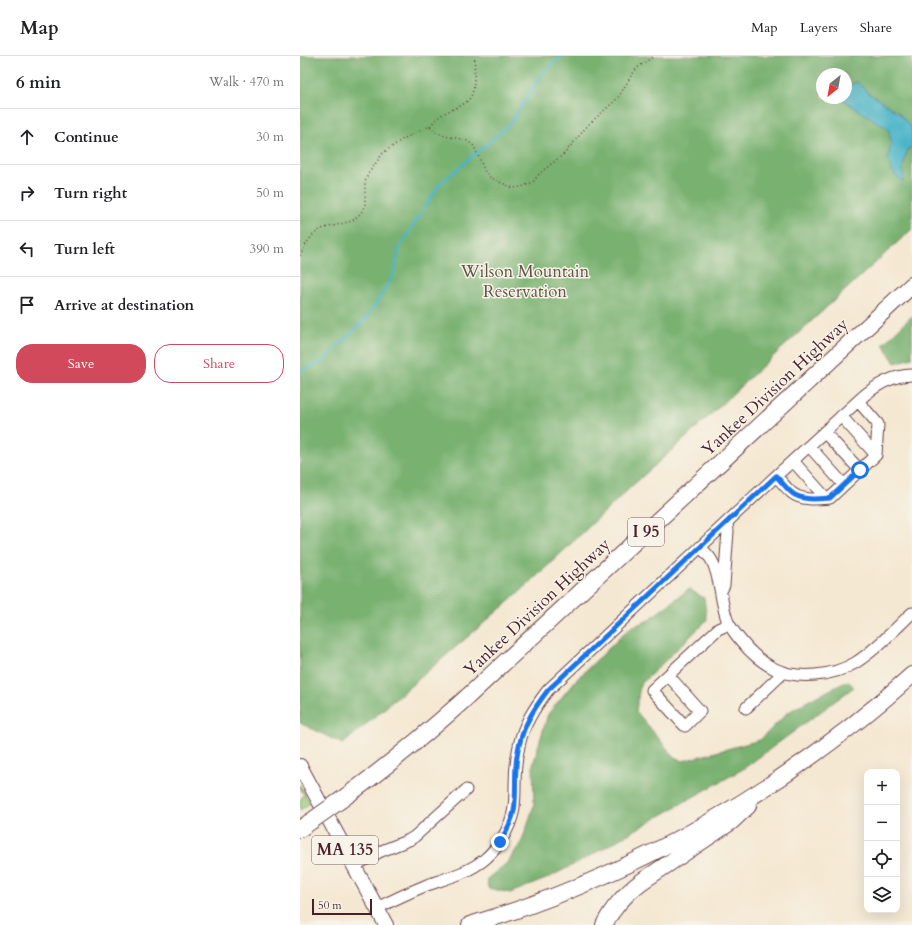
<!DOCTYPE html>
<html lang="en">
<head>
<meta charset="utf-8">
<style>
  :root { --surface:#fff; --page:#f2f2f2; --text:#202124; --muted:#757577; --line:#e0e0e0; --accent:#d1495b }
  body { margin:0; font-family:Cardo,serif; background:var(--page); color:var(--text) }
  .controls { position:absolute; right:12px; bottom:12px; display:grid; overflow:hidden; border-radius:8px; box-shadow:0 4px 16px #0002 }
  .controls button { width:36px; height:36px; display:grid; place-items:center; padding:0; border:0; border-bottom:1px solid var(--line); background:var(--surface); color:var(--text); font:20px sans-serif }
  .compass { position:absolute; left:516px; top:12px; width:36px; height:36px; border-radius:50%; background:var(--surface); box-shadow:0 4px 16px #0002; rotate:211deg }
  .scale { position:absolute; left:12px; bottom:10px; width:60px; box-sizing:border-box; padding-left:4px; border:2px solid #4a1f2b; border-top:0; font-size:11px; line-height:14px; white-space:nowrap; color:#4a1f2b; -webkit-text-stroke:3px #f7f3e8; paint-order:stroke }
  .stop { position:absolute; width:12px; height:12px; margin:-9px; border:3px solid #1a73e8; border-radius:50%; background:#fff }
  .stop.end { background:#1a73e8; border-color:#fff; box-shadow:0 1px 4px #0008 }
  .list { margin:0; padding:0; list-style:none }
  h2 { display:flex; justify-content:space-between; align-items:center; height:52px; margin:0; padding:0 16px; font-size:17px }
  h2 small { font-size:13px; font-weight:400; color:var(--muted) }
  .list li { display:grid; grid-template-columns:26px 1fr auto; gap:12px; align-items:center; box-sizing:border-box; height:56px; padding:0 16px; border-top:1px solid var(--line) }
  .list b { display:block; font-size:15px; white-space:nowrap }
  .list em { font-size:13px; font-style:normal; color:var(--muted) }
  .actions { display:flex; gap:8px; padding:12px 16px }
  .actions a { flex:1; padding:9px 0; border:1px solid var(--accent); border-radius:16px; text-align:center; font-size:14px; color:var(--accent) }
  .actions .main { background:var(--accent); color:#fff }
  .icon { flex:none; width:22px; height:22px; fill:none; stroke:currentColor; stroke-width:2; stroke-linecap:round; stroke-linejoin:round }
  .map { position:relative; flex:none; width:612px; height:869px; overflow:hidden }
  header { display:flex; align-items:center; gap:24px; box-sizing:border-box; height:56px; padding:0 20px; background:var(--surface); border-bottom:1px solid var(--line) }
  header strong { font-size:19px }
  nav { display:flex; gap:22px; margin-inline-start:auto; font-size:14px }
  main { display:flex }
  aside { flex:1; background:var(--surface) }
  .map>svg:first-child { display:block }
  .green { fill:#96ce81; stroke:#707656 }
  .forest { fill:#78b16f; stroke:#61684d; fill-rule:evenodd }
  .water { fill:#49b4c7; stroke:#4a6a79 }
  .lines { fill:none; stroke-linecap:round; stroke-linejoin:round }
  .stream { stroke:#49b4c7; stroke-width:2.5 }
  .minor-casing { stroke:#643d44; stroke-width:13 }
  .major-casing { stroke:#643d44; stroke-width:16 }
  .highway-casing { stroke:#643d44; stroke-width:18 }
  .path { stroke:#643d44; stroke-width:1.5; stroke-dasharray:1 3; stroke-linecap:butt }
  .minor { stroke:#fff; stroke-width:11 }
  .major { stroke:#fff; stroke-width:14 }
  .highway { stroke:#fff; stroke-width:16 }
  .highway-bridge-casing { stroke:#643d44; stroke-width:18; stroke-linecap:butt }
  .highway-bridge { stroke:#fff; stroke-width:16 }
  .route { stroke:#1a73e8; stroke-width:5 }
  .labels { text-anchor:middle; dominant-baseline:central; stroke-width:3; stroke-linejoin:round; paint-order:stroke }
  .shield { fill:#f7f3e8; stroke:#7e5f64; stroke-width:1 }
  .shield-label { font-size:16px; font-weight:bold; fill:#4a1f2b }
  .park-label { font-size:17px; fill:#615445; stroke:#f7f3e8 }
  .street-label { font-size:17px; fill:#4a1f2b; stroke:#f7f3e8 }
</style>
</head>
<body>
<header>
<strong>Map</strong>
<nav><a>Map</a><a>Layers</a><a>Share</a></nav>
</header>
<main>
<aside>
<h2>6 min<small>Walk · 470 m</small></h2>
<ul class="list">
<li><svg class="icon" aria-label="ahead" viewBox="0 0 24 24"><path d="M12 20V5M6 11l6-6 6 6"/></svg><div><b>Continue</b></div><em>30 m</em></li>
<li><svg class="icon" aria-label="right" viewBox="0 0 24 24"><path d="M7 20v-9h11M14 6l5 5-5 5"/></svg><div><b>Turn right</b></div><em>50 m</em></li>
<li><svg class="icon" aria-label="left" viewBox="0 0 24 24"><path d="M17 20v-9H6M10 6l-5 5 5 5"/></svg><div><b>Turn left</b></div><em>390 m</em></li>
<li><svg class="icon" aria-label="arrive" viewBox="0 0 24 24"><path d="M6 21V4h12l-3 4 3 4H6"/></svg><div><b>Arrive at destination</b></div></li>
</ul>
<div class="actions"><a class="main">Save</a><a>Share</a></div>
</aside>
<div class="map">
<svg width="612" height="869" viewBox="0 0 612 869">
  <rect width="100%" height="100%" fill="#f7f3e8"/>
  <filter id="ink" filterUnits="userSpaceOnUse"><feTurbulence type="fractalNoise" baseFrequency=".025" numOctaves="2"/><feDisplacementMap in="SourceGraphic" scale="8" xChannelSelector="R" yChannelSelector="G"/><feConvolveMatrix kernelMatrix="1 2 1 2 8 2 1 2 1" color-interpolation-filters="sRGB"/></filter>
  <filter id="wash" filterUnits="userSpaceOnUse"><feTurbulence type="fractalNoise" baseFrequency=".012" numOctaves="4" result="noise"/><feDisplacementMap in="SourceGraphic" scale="16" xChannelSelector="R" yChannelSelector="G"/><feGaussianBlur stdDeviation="0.9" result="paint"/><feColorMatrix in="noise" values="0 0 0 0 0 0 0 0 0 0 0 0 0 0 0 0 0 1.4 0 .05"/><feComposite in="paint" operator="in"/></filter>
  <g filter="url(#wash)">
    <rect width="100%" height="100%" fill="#f4e8d2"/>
    <path class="green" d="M0 728 10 747 0 754V744L4 739 0 732Z"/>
    <path class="forest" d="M0 0H612V173L444 327 391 377 333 429 221 535 43 688 0 667ZM522 18H546V42H522Z
      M612 260V302L595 307 583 288Z
      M389 533 404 542 407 564 340 629 336 655 374 701 383 705 460 684 487 657 515 641 548 625 554 631 443 713 384 746 288 801 246 823 210 837 188 832 187 823 208 806 222 785 234 749 233 708 248 658 276 624 331 571 347 565Z"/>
    <path class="water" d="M557 26 570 38 599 57 612 73V92H609C606 98 604 105 603 112 603 117 604 121 603 126L595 119 591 113 588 103 591 86 588 73 552 50 544 44V42H546C546 29 545 30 557 26Z"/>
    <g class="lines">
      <path class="stream" d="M0 315 22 306 69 259 94 218 99 192 139 129 211 67 242 17 262 0"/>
    </g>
  </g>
  <g filter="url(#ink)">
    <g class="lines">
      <g class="minor-casing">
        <path id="minor" d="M558 345C573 331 591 319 612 319
          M541 360 576 399
          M524 376 560 414
          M509 390 544 429
          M493 405 526 442
          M400 491C404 495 409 499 412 505 421 522 420 547 428 566 432 574 437 580 442 586 451 597 463 607 475 613 498 624 533 620 555 607 576 594 594 574 612 557
          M422 533 424 529 428 475 427 467
          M368 619 400 655 385 670 352 634 418 573 429 568
          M446 652 484 616
          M54 810 79 796 109 784 114 781 166 734
          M77 852C93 844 110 836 127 829 147 822 168 817 185 803 198 792 209 774 213 757 215 748 215 739 215 730 215 717 216 703 219 690 223 669 235 651 248 634L476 420C482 426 486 432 492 437 502 445 518 443 530 442L576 399 578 368 558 345 476 420"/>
      </g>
      <g class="major-casing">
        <path id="major" d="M0 710 86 869"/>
      </g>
      <g class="highway-casing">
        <path id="highway" d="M41 744C84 713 125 679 165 643L612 229
          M0 773 10 766
          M170 869C332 821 486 733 612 619
          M304 869C313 851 325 838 341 826L432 765 448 750"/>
      </g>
      <path class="path" d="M130 70C135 64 140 59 147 56 156 51 168 49 172 38 175 30 174 10 175 0
        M0 200 6 188 13 179 21 173 52 165 61 157 65 149V126L68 118 83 97 103 83 130 70 136 76 145 80 166 84 174 90 185 116 191 122 213 132 222 131 233 126 240 117 264 98 288 69 318 42 331 20 337 12 354 0"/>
      <use href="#minor" class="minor"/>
      <use href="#major" class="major"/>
      <use href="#highway" class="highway"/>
      <g class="highway-bridge-casing">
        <path id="highway-bridge" d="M10 766 41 744"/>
      </g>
      <use href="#highway-bridge" class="highway-bridge"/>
    </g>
  </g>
  <g class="lines" filter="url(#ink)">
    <path class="route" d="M200 786C206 776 212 766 214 755 217 737 214 718 217 700 221 673 232 655 248 634L476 420C482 426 486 432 492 437 502 445 518 443 530 442L560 414"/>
  </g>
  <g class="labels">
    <g class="shield">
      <rect x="328" y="462" width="36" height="28" rx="3"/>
      <rect x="12" y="780" width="66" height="28" rx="3"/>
    </g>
    <g class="shield-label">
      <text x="346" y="476">I 95</text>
      <text x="45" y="794">MA 135</text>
    </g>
    <g class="park-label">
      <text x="225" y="215">Wilson Mountain<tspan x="225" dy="20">Reservation</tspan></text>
    </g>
    <g class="street-label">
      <text transform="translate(475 331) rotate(-43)">Yankee Division Highway</text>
      <text transform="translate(237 551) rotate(-43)">Yankee Division Highway</text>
    </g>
  </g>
</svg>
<div class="controls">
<button>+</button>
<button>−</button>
<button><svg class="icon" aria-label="locate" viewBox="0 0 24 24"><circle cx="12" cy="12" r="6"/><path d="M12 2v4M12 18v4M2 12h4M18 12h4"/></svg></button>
<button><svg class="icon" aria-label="layers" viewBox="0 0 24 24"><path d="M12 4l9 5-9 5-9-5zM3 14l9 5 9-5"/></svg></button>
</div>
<svg class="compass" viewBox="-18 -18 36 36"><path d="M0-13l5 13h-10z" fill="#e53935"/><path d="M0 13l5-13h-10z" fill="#757577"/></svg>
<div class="scale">50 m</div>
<div class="stop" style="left:560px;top:414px"></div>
<div class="stop end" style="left:200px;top:786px"></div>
</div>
</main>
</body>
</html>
